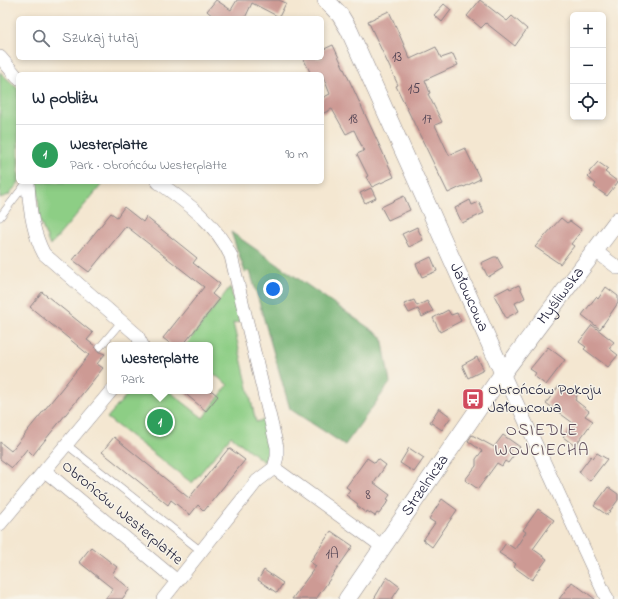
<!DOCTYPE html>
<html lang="pl">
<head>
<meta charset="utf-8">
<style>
  :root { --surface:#fff; --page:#f6f6f7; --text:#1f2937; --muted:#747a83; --line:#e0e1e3; --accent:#d1495b }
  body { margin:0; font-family:"Indie Flower",sans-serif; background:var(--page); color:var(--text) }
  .controls { position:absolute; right:12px; top:12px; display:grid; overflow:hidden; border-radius:6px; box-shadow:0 2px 6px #0003 }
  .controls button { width:36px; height:36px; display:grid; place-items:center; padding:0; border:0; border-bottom:1px solid var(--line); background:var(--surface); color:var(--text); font:20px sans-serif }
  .you { position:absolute; left:273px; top:289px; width:14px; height:14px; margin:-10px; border:3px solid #fff; border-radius:50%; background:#1a73e8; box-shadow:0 0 0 6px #1a73e833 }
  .badge { display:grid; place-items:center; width:26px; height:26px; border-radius:50%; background:var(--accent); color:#fff; font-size:13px; font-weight:700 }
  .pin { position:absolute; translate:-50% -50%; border:2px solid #fff; box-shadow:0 1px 4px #0006 }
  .popup { position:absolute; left:107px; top:342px; width:106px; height:52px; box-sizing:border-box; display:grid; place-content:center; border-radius:6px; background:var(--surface); filter:drop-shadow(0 1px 3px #0005); font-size:13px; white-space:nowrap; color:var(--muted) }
  .popup b { font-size:15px; color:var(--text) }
  .popup::after { content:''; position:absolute; left:50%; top:100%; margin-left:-8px; border:8px solid transparent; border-top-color:var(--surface) }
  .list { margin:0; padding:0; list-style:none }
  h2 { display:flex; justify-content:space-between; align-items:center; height:52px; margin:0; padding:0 16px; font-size:17px }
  h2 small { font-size:13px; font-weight:400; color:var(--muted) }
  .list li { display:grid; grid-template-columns:26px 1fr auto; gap:12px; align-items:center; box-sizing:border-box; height:60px; padding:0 16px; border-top:1px solid var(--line) }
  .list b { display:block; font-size:15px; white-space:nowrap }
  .list p { margin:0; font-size:13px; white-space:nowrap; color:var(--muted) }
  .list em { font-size:13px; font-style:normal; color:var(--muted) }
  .icon { flex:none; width:22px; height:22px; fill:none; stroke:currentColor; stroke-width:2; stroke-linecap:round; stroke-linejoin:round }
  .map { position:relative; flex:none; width:618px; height:599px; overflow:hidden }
  .search { position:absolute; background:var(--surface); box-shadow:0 2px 6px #0003; left:16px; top:16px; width:308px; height:44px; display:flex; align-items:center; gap:10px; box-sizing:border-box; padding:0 14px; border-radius:6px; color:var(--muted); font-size:15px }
  .panel { position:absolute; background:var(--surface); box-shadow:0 2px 6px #0003; left:16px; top:72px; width:308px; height:112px; border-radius:6px }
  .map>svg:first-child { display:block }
  .green { fill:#8dce85; stroke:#587860 }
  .forest { fill:#72b172; stroke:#4a6a56 }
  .building { fill:#cd9a94 }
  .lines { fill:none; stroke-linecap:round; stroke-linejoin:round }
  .service-casing { stroke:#8b8486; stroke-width:8 }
  .minor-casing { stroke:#8b8486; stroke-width:14 }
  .tertiary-casing { stroke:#8b8486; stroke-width:18 }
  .service { stroke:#fff; stroke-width:7 }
  .minor { stroke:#fff; stroke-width:13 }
  .tertiary { stroke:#fff; stroke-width:17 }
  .labels { text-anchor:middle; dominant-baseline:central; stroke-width:3; stroke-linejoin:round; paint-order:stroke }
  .number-label { font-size:14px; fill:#4d4051 }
  .street-label { font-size:16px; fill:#22223b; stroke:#f7f3e8 }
  .poi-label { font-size:16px; fill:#22223b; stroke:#f7f3e8; text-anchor:start }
  .neighbourhood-label { font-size:17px; letter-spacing:1px; fill:#5e4c5a; stroke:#f7f3e8 }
</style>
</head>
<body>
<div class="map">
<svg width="618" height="599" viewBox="0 0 618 599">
  <rect width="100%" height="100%" fill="#f7f3e8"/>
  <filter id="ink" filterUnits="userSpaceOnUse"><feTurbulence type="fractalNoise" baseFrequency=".025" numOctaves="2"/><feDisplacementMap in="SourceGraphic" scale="8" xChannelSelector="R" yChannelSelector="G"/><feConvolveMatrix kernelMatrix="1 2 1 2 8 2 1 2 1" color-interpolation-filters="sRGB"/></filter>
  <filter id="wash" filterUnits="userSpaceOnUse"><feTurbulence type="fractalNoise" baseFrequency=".012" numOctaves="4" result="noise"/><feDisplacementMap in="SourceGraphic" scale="16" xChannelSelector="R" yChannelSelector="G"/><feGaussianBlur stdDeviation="0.9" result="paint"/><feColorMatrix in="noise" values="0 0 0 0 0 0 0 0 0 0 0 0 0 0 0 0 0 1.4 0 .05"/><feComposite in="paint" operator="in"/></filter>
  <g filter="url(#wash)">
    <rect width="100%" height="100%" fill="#f4e7d1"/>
    <path class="green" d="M0 72 18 89 19 182 9 195 0 198Z
      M37 182H104L50 246 40 221Z
      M230 287 240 322 233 323 256 422 264 420 270 447 264 462 231 436 192 483 107 418 130 391H169L203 418 228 385 210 371V345H186Z"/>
    <path class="forest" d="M231 232 382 337 390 383 345 445 290 409 250 271 245 272Z"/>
    <g id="blocks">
      <path class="building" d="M216 0 231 10 237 0H279L286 3 279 17 252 3 245 18H215L207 11Z
        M480 0 507 21 512 16 527 29 515 46 486 23 481 28 467 16Z
        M444 4 451 10 442 22 434 15Z
        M389 11 410 59 436 47 441 58 453 54 458 65 425 80 430 93 428 94 442 122 435 125 449 155 465 148 480 179 464 187 463 186 448 193 396 86 398 85 368 21Z
        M333 45 394 177 372 187 366 177 368 176 357 154 364 151 354 130 346 134 332 109 322 114V98L330 94 322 74H311L303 58H322V50Z
        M598 162 608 169 605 172 618 182 607 196 594 187 596 184 588 177 591 174 589 172Z
        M371 188 376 198 365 203 360 193Z
        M404 196 410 210 388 220 381 207Z
        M470 200 472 205 479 202 484 213 462 223 455 208Z
        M124 207 143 222 146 217 197 258 193 263 220 284 212 294 219 300 183 345H172L163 338 204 287 126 226 89 272 73 260 111 213 117 217Z
        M561 218 567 223 570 221 582 230 571 244 574 246 560 264 535 247Z
        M417 227 423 240 409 247 402 234Z
        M431 257 437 271 422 277 416 264Z
        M494 257H497L503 268 488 277 481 263Z
        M519 285 525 298 515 303 519 311 506 318 494 295 509 287 510 289Z
        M606 287 618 296V303L600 329 582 315 596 297 598 299Z
        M42 292 93 333 87 340 95 346 97 351 105 354 97 364 103 368 33 455 27 449 12 468 0 459V442L11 451 89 355 30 307Z
        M414 300 417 306 427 301 433 311 422 317 418 309 409 313 404 304Z
        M448 310 451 315 457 313 461 321 440 332 433 318Z
        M592 325 614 342 609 348 618 355 608 367 584 349 586 347 579 342Z
        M548 347 565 360 546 385 534 376 536 373 530 369Z
        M477 357 484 370 468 378 462 365Z
        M559 386 567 392 569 389 577 396 575 400 589 411 585 416 593 421 575 446 563 437 573 423 546 403Z
        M182 391H212L218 396 206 411Z
        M439 408 451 417 442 430 430 422Z
        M472 435 494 447 503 435 520 447 508 463 505 461 502 466 497 463 478 489 465 480 476 466V459L482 451 468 441Z
        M114 437 189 498 229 448 245 460 204 511 198 505 190 515 171 500 168 505 102 452Z
        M409 448 424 458 414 472 400 463Z
        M597 453 607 459 590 481 579 472 591 456 593 458Z
        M367 458 375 463 378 459 386 465 374 483 390 495 387 499 389 500 379 514 377 513 375 516 367 511 366 513 357 506 358 504 346 495 350 490 346 487Z
        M608 487 618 494V500L607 515 594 506Z
        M442 499 457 510 432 547 423 540 435 523 429 519Z
        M538 509 554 520 533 549 547 559 532 580 514 567 516 564 499 553 506 543 515 549 526 532 523 530Z
        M331 531 353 546 316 599H292L316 566 310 562Z
        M91 547 117 567 112 574 130 589 122 599H105L113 589 79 562Z
        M264 570 283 583 277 593 258 580Z
        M387 577 400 587 392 599H374Z
        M572 582 595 599H559Z"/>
    </g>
  </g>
  <g filter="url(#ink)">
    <use href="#blocks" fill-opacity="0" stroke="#8b8486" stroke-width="1"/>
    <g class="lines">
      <g class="service-casing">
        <path id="service" d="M0 217 27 182
          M100 347 121 322
          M67 445 201 551"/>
      </g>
      <g class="minor-casing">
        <path id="minor" d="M0 57 18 78
          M28 182C29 206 32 232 44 254L137 335 142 345
          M158 182C186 202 216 223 231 256L277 447V457L274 468
          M594 250 618 268
          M503 373 607 599
          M274 468 383 547
          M45 471 177 581
          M0 524 111 391
          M163 599 257 481 274 468"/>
      </g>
      <g class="tertiary-casing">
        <g id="tertiary">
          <path id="s1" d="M326 0 340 15 349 30 503 373"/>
          <path id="s2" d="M347 599 503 373 618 220"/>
        </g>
      </g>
      <use href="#service" class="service"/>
      <use href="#minor" class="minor"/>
      <use href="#tertiary" class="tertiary"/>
    </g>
  </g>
  <defs>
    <g id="bus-square" transform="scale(1.15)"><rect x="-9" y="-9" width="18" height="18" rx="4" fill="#d1495b" stroke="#f7f3e8"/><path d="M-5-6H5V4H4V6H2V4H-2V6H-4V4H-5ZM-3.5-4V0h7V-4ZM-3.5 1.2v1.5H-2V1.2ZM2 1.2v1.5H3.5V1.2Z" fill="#fff"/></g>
  </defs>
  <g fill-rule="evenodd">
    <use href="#bus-square" x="473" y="399"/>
  </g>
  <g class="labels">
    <g class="number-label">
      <text x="397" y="57">13</text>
      <text x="414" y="89">15</text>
      <text x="353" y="119">18</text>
      <text x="427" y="119">17</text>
      <text x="368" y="495">8</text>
      <text x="332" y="554">1A</text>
    </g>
    <g class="street-label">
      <text stroke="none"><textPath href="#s2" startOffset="371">Myśliwska</textPath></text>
      <text stroke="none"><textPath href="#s1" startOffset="331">Jałowcowa</textPath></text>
      <text stroke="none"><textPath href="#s2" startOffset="138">Strzelnicza</textPath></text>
      <text transform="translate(122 513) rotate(40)">Obrońców Westerplatte</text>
    </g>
    <g class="poi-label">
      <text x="488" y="390">Obrońców Pokoju<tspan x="488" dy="18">Jałowcowa</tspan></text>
    </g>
    <g class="neighbourhood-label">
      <text x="542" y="430">OSIEDLE<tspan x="542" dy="20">WOJCIECHA</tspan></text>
    </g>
  </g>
</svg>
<div class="controls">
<button>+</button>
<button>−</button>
<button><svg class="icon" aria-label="locate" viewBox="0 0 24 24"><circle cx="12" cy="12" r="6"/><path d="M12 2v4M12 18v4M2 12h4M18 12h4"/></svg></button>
</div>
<div class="you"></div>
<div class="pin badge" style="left:160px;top:422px;background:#2e9e5b">1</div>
<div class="popup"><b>Westerplatte</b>Park</div>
<div class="search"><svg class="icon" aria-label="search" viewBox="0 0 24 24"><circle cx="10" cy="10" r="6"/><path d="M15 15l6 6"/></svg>Szukaj tutaj</div>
<section class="panel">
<h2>W pobliżu<small></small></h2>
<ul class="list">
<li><span class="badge" style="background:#2e9e5b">1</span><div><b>Westerplatte</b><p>Park · Obrońców Westerplatte</p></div><em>90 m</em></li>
</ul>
</section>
</div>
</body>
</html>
